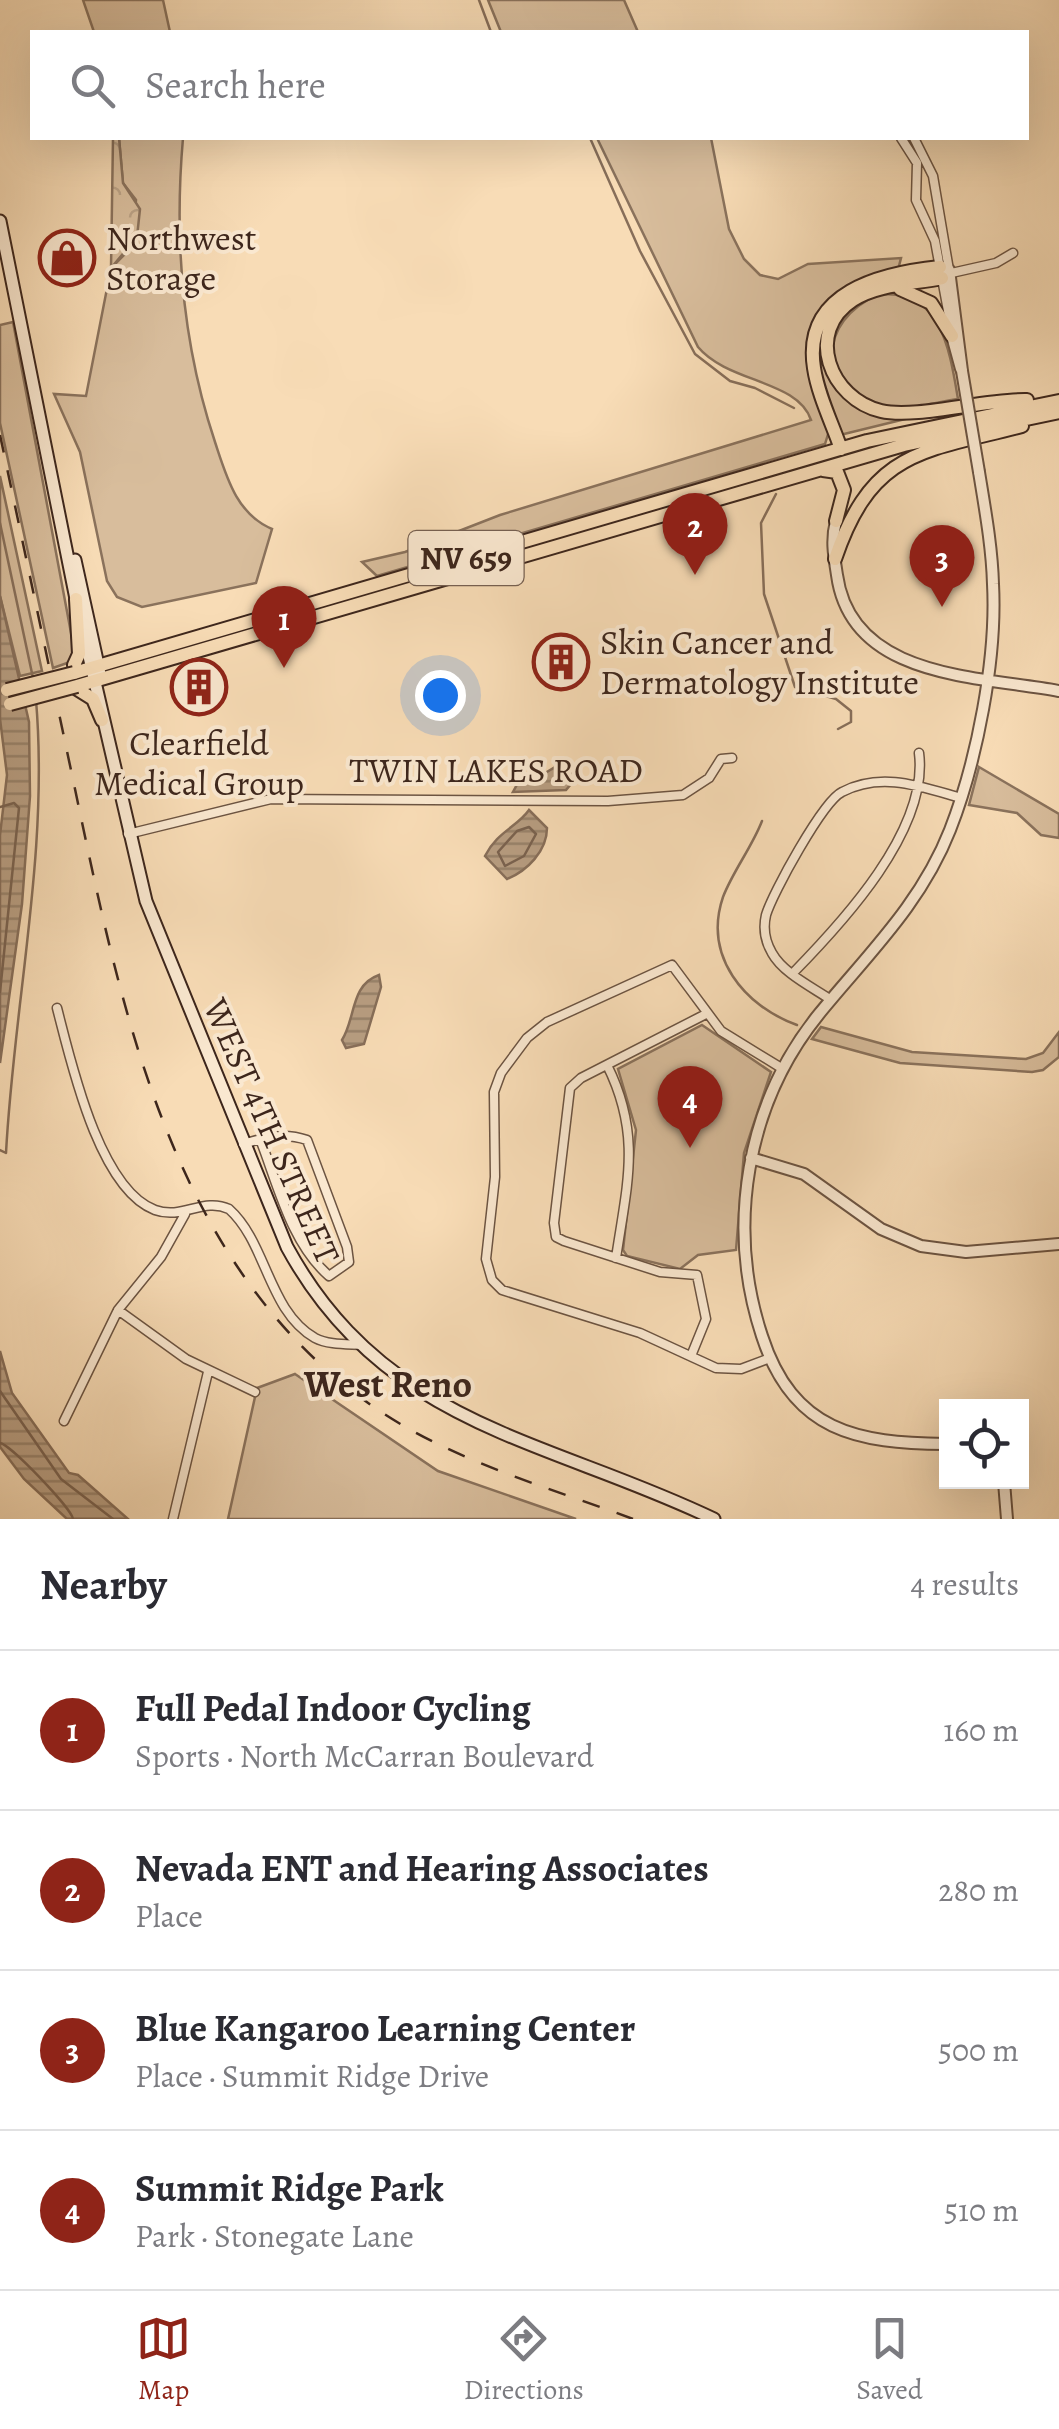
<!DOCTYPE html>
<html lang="en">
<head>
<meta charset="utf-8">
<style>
  :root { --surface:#fff; --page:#f2f2f3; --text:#2b2b33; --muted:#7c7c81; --line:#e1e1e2; --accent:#8f2418 }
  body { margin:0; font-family:Alegreya,serif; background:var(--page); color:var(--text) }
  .controls { position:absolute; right:30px; bottom:30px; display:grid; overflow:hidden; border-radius:0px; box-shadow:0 10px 40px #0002 }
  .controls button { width:90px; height:90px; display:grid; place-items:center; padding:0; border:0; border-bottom:2px solid var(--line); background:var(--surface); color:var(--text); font:50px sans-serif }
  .you { position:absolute; left:440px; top:695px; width:35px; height:35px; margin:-25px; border:8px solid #fff; border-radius:50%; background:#1a73e8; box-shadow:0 0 0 15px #1a73e833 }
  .badge { display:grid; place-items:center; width:65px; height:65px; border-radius:50%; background:var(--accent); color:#fff; font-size:32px; font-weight:700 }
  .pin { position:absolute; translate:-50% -82px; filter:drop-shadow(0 2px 5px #0008) }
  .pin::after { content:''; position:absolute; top:52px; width:35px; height:30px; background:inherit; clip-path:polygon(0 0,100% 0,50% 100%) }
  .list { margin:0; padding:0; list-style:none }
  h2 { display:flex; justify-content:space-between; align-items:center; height:130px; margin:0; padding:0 40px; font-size:42px }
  h2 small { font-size:32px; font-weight:400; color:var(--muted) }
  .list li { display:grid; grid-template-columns:65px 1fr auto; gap:30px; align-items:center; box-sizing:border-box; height:160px; padding:0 40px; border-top:2px solid var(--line) }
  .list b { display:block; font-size:38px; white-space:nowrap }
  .list p { margin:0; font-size:32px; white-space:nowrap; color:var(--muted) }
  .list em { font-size:32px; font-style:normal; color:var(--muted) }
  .icon { flex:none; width:55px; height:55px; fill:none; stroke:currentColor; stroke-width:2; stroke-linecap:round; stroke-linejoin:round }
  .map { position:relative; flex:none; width:1059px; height:1519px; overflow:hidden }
  .search { position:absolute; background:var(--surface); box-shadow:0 10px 40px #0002; left:30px; right:30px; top:30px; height:110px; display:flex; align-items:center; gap:25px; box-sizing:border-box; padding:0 35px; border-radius:0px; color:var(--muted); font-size:38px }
  .sheet { height:770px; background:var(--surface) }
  nav { display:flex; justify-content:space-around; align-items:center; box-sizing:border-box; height:140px; border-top:2px solid var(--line); background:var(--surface); font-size:28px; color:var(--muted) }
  nav a { display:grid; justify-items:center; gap:5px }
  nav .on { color:var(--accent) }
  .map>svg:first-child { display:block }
  .green { fill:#d8bd9c; stroke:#8a725c; stroke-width:2.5 }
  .forest { fill:url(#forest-crowns); stroke:#8a725c; stroke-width:2.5 }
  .water { fill:url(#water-rules); stroke:#876e59; stroke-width:2.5 }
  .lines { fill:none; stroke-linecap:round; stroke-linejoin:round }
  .shore { stroke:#7a624f; stroke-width:2.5 }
  .stream { stroke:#876e59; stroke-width:2.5 }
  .minor-casing { stroke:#6c5442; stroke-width:11 }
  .tertiary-casing { stroke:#6c5442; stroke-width:14 }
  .secondary-casing { stroke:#3d261c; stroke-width:15 }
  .primary-casing { stroke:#3d261c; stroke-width:16 }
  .minor { stroke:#fae8d0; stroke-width:8 }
  .tertiary { stroke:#fae8d0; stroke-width:10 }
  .secondary { stroke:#fae8d0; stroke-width:11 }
  .primary { stroke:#f8dcb6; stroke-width:12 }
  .rail { stroke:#3d261c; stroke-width:2.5; stroke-dasharray:18 18; stroke-linecap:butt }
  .tertiary-bridge-casing { stroke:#6c5442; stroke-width:14; stroke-linecap:butt }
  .primary-bridge-casing { stroke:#3d261c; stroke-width:16; stroke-linecap:butt }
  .tertiary-bridge { stroke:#fae8d0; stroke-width:10 }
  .primary-bridge { stroke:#f8dcb6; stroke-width:12 }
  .labels { text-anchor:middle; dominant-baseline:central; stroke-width:8; stroke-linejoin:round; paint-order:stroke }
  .shield { fill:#fae8d0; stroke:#766052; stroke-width:2.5 }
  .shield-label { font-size:32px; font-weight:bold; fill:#3d261c }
  .poi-label { font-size:35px; fill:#3d261c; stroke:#fae8d0; text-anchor:start }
  .street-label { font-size:35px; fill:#3d261c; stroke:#fae8d0 }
  .neighbourhood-label { font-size:38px; font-weight:bold; fill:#3d261c; stroke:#fae8d0 }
</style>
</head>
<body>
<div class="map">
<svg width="1059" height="1519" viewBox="0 0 1059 1519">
  <defs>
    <pattern id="forest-crowns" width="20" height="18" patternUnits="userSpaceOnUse" patternTransform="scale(2.5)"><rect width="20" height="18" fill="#d8bd9c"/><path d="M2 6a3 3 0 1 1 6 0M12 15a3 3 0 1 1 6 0" fill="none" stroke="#baa286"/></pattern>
    <pattern id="water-rules" width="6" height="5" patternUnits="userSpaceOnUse" patternTransform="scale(2.5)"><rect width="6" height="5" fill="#b89e82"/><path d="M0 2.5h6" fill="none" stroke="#97816a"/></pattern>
  </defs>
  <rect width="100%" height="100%" fill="#f8dcb6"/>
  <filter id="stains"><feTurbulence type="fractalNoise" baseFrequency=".002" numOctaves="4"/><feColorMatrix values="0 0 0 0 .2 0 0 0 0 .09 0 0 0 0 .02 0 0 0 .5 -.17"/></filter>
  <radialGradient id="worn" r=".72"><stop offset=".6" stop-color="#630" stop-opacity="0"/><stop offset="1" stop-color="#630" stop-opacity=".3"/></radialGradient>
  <path class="green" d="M83 0H163L170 32H94Z
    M488 0H624L638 32H501Z
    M119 138H183C174 241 182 343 215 442 226 475 236 514 272 529L256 583 142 607 117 597 107 581 80 452 54 394 86 396 111 268 132 247 136 200 123 183Z
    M597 138H711L729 229 744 259 760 275 778 279 808 264 901 258 898 270C852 278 832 293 811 334L829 431 825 444 377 576 362 562 405 552 500 515 811 420C798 380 728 383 698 347Z
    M877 295C941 286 950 351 958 399 935 402 904 412 881 405 815 386 819 321 877 295Z
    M836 311 823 345 860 406 942 410 840 435C823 389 802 353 836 311Z
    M13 322 74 649 70 662 53 668 0 423V325Z
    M0 476 42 671 20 676 0 596Z
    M979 767 1059 814V838L1041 835 1017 813 969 805Z
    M702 1025 771 1072 744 1153 736 1250 698 1255 680 1269 627 1256 623 1250 636 1130 618 1069Z
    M821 1027 912 1052 1026 1059 1043 1053 1059 1032V1057L1043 1070 1032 1072 900 1063 812 1039Z
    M295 1374 438 1471 576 1519H228L257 1388Z"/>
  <path class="forest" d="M113 138H119L123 183 140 209 137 237 111 268Z"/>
  <path class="water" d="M0 596 29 722 30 796 22 904 0 1063V835L7 775 0 719Z
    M555 767 576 770V778L566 790 513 792 519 781 537 778Z
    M529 810 547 828C547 851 527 871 507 879L485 856C497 832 517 827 529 810Z
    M379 975 381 987 364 1044 346 1048 342 1040C356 1018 350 985 379 975Z
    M0 1351 12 1393 69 1473 78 1475 128 1519H67L24 1479 0 1447Z"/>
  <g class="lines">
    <path class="shore" d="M0 807 14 803 19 808 0 992
      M529 827 536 834 524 856 505 866 498 852 517 831Z
      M0 1391 61 1479 113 1519
      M0 1443C10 1444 72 1509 73 1519"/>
    <path class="stream" d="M479 0 491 32
      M590 138 640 251 695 354 730 381 755 388 794 408
      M776 494 761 523 764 594 795 687 836 699 851 711V722L838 729
      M0 523 33 678
      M762 821C752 847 733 871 723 897 703 956 744 1006 797 1025
      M0 1150 6 1153C14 1001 49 853 36 700"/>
    <g class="minor-casing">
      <path id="minor" d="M901 138 917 163 916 200 935 241 951 327
        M914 138 933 176 949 270
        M947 274 996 263 1013 253
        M128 834 271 799 608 801 683 795 709 778 721 759 732 758
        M793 973C842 923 929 830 919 753
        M831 1000C812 987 783 973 772 953 765 941 763 928 766 915 772 894 823 801 842 792 882 771 922 787 961 798
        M57 1008C71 1062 99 1189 155 1210 183 1220 203 1197 229 1209 267 1243 268 1311 315 1338 328 1345 348 1344 362 1345
        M607 1065C642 1135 627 1184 616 1258
        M243 1144C266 1137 284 1132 307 1140L347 1247 349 1262 329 1276C291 1243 278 1185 260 1139
        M118 1310 186 1359 255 1392
        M691 1356 706 1319 697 1275 660 1272 564 1241 556 1237 554 1223 570 1088 581 1078 706 1014
        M770 1358 741 1369 716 1368 640 1333 502 1290 492 1280 486 1259 495 1177 494 1092 501 1073 527 1038 547 1022 672 965 721 1031 783 1069
        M64 1421 118 1310 161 1257 185 1214
        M173 1519 208 1372"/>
    </g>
    <g class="tertiary-casing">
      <path id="tertiary" d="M940 267 949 270 962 371
        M952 336 961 369
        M836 521C831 540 834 556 837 575 851 679 979 676 1059 691
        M751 1158 804 1174 881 1229 921 1246 966 1252 1059 1244
        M946 1444C857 1443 793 1432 762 1336 726 1227 746 1104 819 1014 868 954 921 904 950 830 977 761 997 658 993 584 992 547 985 509 979 472
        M1004 1482 1007 1519"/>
    </g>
    <g class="secondary-casing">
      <path id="secondary" d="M0 221 77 604
        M75 560 100 674
        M81 622 146 901 287 1247C385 1427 548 1439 714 1519"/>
    </g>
    <g class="primary-casing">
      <path id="primary" d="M942 278C913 284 878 284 853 300 804 332 830 399 881 411 916 419 985 399 1027 400
        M900 289 931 303 952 336
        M841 449C832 423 818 395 814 368 802 292 881 273 940 267
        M823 470 837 472 844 490 836 521
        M835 559C872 450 922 452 1022 426
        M74 665 79 654 76 599
        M74 673 867 441 1059 401
        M77 686 904 445 1059 412
        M77 689 93 699 102 720"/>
    </g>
    <use href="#minor" class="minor"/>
    <use href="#tertiary" class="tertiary"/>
    <use href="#secondary" class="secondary"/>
    <use href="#primary" class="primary"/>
    <path class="rail" d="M0 435C25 553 50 671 75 789 122 1012 171 1264 371 1405 449 1460 545 1486 633 1519"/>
    <g class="tertiary-bridge-casing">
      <path id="tertiary-bridge" d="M962 371 979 472"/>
    </g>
    <g class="primary-bridge-casing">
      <path id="primary-bridge" d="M7 690 74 673
        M10 704 77 686"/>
    </g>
    <use href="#tertiary-bridge" class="tertiary-bridge"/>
    <use href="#primary-bridge" class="primary-bridge"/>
  </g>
  <defs>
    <g id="shop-ring" transform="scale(2.875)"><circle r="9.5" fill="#fae8d0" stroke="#8f2418" stroke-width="1.5"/><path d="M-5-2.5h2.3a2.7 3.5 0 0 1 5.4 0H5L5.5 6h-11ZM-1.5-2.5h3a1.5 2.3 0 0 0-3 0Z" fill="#8f2418"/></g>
    <g id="building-ring" transform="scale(2.875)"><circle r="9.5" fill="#fae8d0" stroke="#8f2418" stroke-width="1.5"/><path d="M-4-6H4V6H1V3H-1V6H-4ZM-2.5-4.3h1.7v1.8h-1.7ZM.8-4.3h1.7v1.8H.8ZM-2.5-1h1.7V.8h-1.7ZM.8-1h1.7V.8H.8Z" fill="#8f2418"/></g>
  </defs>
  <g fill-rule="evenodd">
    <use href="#shop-ring" x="67" y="258"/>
    <use href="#building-ring" x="561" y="662"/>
    <use href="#building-ring" x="199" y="687"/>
  </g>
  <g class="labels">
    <rect class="shield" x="408.5" y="531" width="115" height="54" rx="8"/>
    <g class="shield-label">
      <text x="466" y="558">NV 659</text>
    </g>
    <g class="poi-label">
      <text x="106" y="238">Northwest<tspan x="106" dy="40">Storage</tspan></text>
      <text x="600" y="642">Skin Cancer and<tspan x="600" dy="40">Dermatology Institute</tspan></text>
      <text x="199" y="743" text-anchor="middle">Clearfield<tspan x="199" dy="40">Medical Group</tspan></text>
    </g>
    <g class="street-label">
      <text x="496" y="770">TWIN LAKES ROAD</text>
      <text transform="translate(272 1131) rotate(66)">WEST 4TH STREET</text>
    </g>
    <g class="neighbourhood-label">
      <text x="388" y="1384">West Reno</text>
    </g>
  </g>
  <rect width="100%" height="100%" filter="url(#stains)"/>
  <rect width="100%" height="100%" fill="url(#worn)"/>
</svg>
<div class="controls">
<button><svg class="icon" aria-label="locate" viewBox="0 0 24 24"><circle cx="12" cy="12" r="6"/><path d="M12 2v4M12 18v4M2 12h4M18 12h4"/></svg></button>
</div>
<div class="you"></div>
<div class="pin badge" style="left:284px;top:668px">1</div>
<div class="pin badge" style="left:695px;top:575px">2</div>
<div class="pin badge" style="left:942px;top:607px">3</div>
<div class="pin badge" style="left:690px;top:1148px">4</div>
<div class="search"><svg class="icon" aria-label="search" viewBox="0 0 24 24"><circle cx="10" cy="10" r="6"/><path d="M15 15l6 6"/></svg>Search here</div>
</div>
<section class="sheet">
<h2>Nearby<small>4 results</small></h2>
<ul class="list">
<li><span class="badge">1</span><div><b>Full Pedal Indoor Cycling</b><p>Sports · North McCarran Boulevard</p></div><em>160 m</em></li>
<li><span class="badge">2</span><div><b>Nevada ENT and Hearing Associates</b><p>Place</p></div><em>280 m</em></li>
<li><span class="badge">3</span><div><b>Blue Kangaroo Learning Center</b><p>Place · Summit Ridge Drive</p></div><em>500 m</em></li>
<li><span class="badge">4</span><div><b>Summit Ridge Park</b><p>Park · Stonegate Lane</p></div><em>510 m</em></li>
</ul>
</section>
<nav>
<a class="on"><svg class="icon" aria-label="map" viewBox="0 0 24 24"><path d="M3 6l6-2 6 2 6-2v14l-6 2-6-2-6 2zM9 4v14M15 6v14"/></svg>Map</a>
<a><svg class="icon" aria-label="directions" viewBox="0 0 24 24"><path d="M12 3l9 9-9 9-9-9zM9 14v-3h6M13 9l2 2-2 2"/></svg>Directions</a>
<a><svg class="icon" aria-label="saved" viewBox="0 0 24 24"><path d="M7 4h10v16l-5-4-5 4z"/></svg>Saved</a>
</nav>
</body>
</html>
